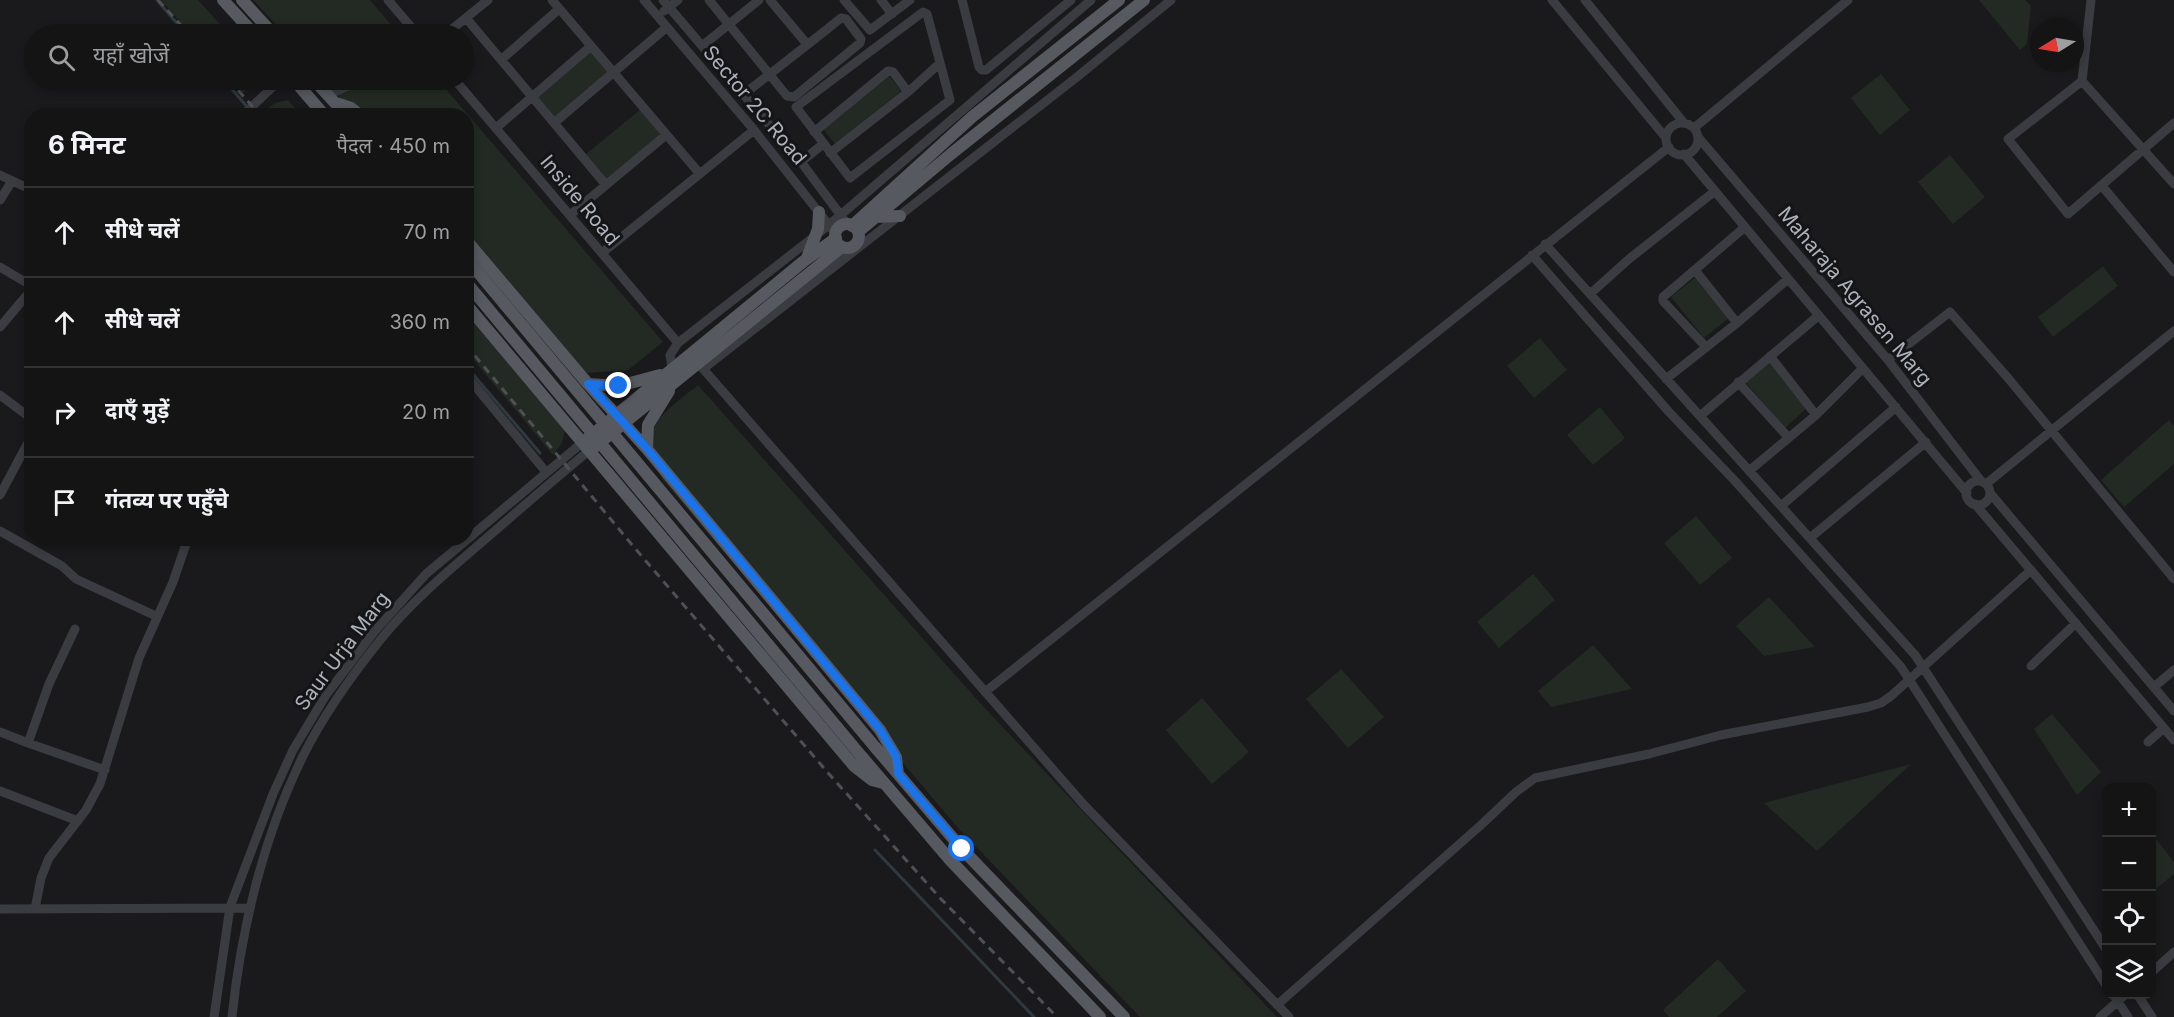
<!DOCTYPE html>
<html lang="hi">
<head>
<meta charset="utf-8">
<style>
  :root { --surface:#141415; --page:#212122; --text:#f1f3f6; --muted:#9d9ea0; --line:#333334 }
  body { margin:0; font-family:Inter,"Noto Sans Devanagari",sans-serif; background:var(--page); color:var(--text) }
  .controls { position:absolute; right:18px; bottom:18px; display:grid; overflow:hidden; border-radius:12px; box-shadow:0 3px 9px #0003 }
  .controls button { width:54px; height:54px; display:grid; place-items:center; padding:0; border:0; border-bottom:2px solid var(--line); background:var(--surface); color:var(--text); font:30px sans-serif }
  .compass { position:absolute; left:2030px; top:18px; width:54px; height:54px; border-radius:50%; background:var(--surface); box-shadow:0 3px 9px #0003; rotate:259deg }
  .stop { position:absolute; width:18px; height:18px; margin:-14px; border:4px solid #1a73e8; border-radius:50%; background:#fff }
  .stop.end { background:#1a73e8; border-color:#fff; box-shadow:0 2px 6px #0008 }
  .list { margin:0; padding:0; list-style:none }
  h2 { display:flex; justify-content:space-between; align-items:center; height:78px; margin:0; padding:0 24px; font-size:26px }
  h2 small { font-size:20px; font-weight:400; color:var(--muted) }
  .list li { display:grid; grid-template-columns:39px 1fr auto; gap:18px; align-items:center; box-sizing:border-box; height:90px; padding:0 24px; border-top:2px solid var(--line) }
  .list b { display:block; font-size:22px; white-space:nowrap }
  .list em { font-size:20px; font-style:normal; color:var(--muted) }
  .icon { flex:none; width:33px; height:33px; fill:none; stroke:currentColor; stroke-width:2; stroke-linecap:round; stroke-linejoin:round }
  .map { position:relative; flex:none; width:2174px; height:1017px; overflow:hidden }
  .search { position:absolute; background:var(--surface); box-shadow:0 3px 9px #0003; left:24px; top:24px; width:450px; height:66px; display:flex; align-items:center; gap:15px; box-sizing:border-box; padding:0 21px; border-radius:33px; color:var(--muted); font-size:22px }
  .panel { position:absolute; background:var(--surface); box-shadow:0 3px 9px #0003; left:24px; top:108px; width:450px; height:438px; border-radius:24px }
  .map>svg:first-child { display:block }
  .green { fill:#222a23 }
  .lines { fill:none; stroke-linecap:round; stroke-linejoin:round }
  .stream { stroke:#30393f; stroke-width:3 }
  .minor { stroke:#3b3c41; stroke-width:9 }
  .major { stroke:#575960; stroke-width:12 }
  .rail { stroke:#4e5056; stroke-width:3; stroke-dasharray:8 6; stroke-linecap:butt }
  .major-bridge { stroke:#575960; stroke-width:12 }
  .route { stroke:#1a73e8; stroke-width:8 }
  .labels { text-anchor:middle; dominant-baseline:central; stroke-width:6; stroke-linejoin:round; paint-order:stroke }
  .street-label { font-size:20px; fill:#adb1bb; stroke:#151517 }
</style>
</head>
<body>
<div class="map">
<svg width="2174" height="1017" viewBox="0 0 2174 1017">
  <rect width="100%" height="100%" fill="#1a1a1c"/>
  <path class="green" d="M161 0H198L229 34H191Z
    M253 0H370L399 34H285Z
    M1979 0H2025L2031 6 2027 44 2020 50Z
    M591 51 609 72 554 119 536 97Z
    M1881 74 1910 110 1880 135 1851 98Z
    M889 76 901 91 835 144 823 129Z
    M231 80H255L243 93Z
    M325 80H438L663 342 628 370 588 373 562 360 467 247 466 116 355 115Z
    M288 100 301 115H265L263 112 275 103Z
    M641 109 662 135 606 181 585 155Z
    M1950 155 1985 197 1953 224 1918 182Z
    M2103 266 2118 286 2053 337 2038 317Z
    M1697 276 1730 317 1704 338 1671 297Z
    M466 309 565 430 562 443 553 455 467 352Z
    M1540 338 1567 370 1534 398 1507 366Z
    M1767 359 1808 407 1785 428 1743 379Z
    M698 385 980 703 1277 1017H1140L959 829 662 479C659 470 655 461 652 452 644 421 678 402 698 385Z
    M1600 407 1625 438 1593 465 1567 435Z
    M2169 420 2174 426V464L2124 507 2101 480Z
    M1696 516 1732 558 1700 585 1664 543Z
    M1533 574 1555 600 1499 648 1477 622Z
    M1769 597 1815 647 1764 656 1736 626Z
    M1593 645 1632 689 1551 707 1538 691Z
    M1341 669 1384 717 1348 748 1306 699Z
    M1202 698 1249 752 1212 784 1166 730Z
    M2052 714 2101 772 2077 795 2034 729Z
    M1911 764 1817 851 1764 803Z
    M2152 834 2174 862V874L2152 892Z
    M1718 959 1746 991 1717 1017H1669L1663 1010Z"/>
  <g class="lines">
    <path class="stream" d="M157 0 186 34
      M224 80 255 116
      M466 366 540 453
      M875 850 1034 1017"/>
    <path class="minor" d="M388 0 417 34
      M552 0 700 174
      M644 0 754 130 836 234
      M663 0 801 162 848 225
      M709 0 787 96 794 97 860 43 861 39 846 19 841 18C809 44 776 69 743 95
      M770 0 807 44
      M844 0 870 30 910 0
      M881 0 892 14
      M962 0 979 67 982 70H986L1071 0
      M1552 0 1666 138
      M1585 0 1684 123
      M2091 0 2082 81 2008 139 2068 214 2174 123
      M664 11 678 0
      M923 12 927 14 950 100 850 178 796 107Z
      M466 18 606 185
      M446 34 488 0
      M702 46 759 0
      M501 60 559 9
      M455 80 678 343
      M2082 81 2174 184
      M908 92 940 63
      M328 95 362 80
      M242 116 280 80
      M554 123 667 27
      M1666 139a16 16 0 1 1 32 0a16 16 0 1 1-32 0Z
      M496 128 591 46
      M1694 128 1848 0
      M814 132 888 71 893 72 908 92 830 153
      M1698 137 1888 360 1981 481
      M1684 154 1967 493
      M801 162 823 144
      M0 175 32 190
      M2102 186 2174 272
      M0 200 12 181
      M570 215 666 135
      M1545 244 1915 655 2106 949
      M602 253 754 130
      M1532 255 1669 412 1735 481 1901 667 2106 985
      M0 267 32 286
      M1695 270 1737 323
      M1590 294 1629 259 1715 191
      M0 327 32 289
      M1705 346 1663 301V297L1745 227
      M1770 356 1816 415
      M1888 360 1950 312 2008 378 2174 579
      M698 363 1084 805 1289 1017
      M672 368 670 355 678 343 829 225 1091 0
      M703 369 1077 77 1171 0
      M466 375 546 472
      M1666 379 1737 323 1788 279
      M1738 382 1788 437
      M0 395 32 419
      M1700 416 1818 316
      M1749 471 1816 415 1863 368
      M1966 493a12 12 0 1 1 24 0a12 12 0 1 1-24 0Z
      M1986 484 2174 331
      M1990 493 2174 711
      M0 495 32 435
      M1975 504 2174 740
      M1781 506 1896 407
      M0 531 62 566 76 579 156 616
      M1810 538 1926 442
      M2031 666 2076 623
      M2154 687 2174 670
      M985 692 1669 147
      M0 732 28 743 105 770
      M2148 742 2164 728
      M28 743 49 684 75 629
      M0 791 78 821
      M0 909 250 908
      M35 909 41 878 49 858 86 810 100 784 139 658 173 582 188 538
      M2152 972 2174 952
      M2113 994 2128 1017
      M2137 994 2152 1017
      M1277 1005 1481 825 1516 792 1535 778 1649 754 1721 735 1868 707 1881 703 1891 696 2031 570
      M214 1017 230 907 273 794 293 750 326 695 374 632 426 574 583 442
      M232 1017C241 929 264 835 303 756 324 714 352 675 381 639 410 603 447 572 482 542 518 511 553 480 590 450
      M2100 1017 2126 994"/>
    <path class="major" d="M223 0 254 34
      M242 0 273 34
      M294 80 325 116
      M314 80 347 116
      M336 103 351 108 361 116
      M876 217 900 216
      M835 236a12 12 0 1 1 24 0a12 12 0 1 1-24 0Z
      M852 226 972 117 1119 0
      M858 232 951 154 1144 0
      M466 240 588 384 647 449 880 730 896 757 898 774
      M807 258 818 229 819 212
      M466 304 854 766 872 780 883 783
      M588 384 619 386 660 375
      M586 440 804 261 836 238
      M593 448 842 247
      M647 449 648 425 669 391
      M875 747 962 849 1124 1017
      M862 757 951 861 1100 1017"/>
    <path class="rail" d="M158 0 189 34
      M229 80 261 116
      M466 345 633 546 829 774 941 899 1057 1017"/>
    <path class="major-bridge" d="M466 258 875 747
      M466 282 862 757"/>
  </g>
  <g class="lines">
    <path class="route" d="M619 386 588 384 647 449 880 730 896 757 898 774 962 849"/>
  </g>
  <g class="labels">
    <g class="street-label">
      <text transform="translate(755 105) rotate(50)">Sector 2C Road</text>
      <text transform="translate(580 200) rotate(50)">Inside Road</text>
      <text transform="translate(1855 296) rotate(50)">Maharaja Agrasen Marg</text>
      <text transform="translate(342 651) rotate(-53)">Saur Urja Marg</text>
    </g>
  </g>
</svg>
<div class="controls">
<button>+</button>
<button>−</button>
<button><svg class="icon" aria-label="locate" viewBox="0 0 24 24"><circle cx="12" cy="12" r="6"/><path d="M12 2v4M12 18v4M2 12h4M18 12h4"/></svg></button>
<button><svg class="icon" aria-label="layers" viewBox="0 0 24 24"><path d="M12 4l9 5-9 5-9-5zM3 14l9 5 9-5"/></svg></button>
</div>
<svg class="compass" viewBox="-18 -18 36 36"><path d="M0-13l5 13h-10z" fill="#e53935"/><path d="M0 13l5-13h-10z" fill="#9d9ea0"/></svg>
<div class="stop" style="left:962px;top:849px"></div>
<div class="stop end" style="left:619px;top:386px"></div>
<div class="search"><svg class="icon" aria-label="search" viewBox="0 0 24 24"><circle cx="10" cy="10" r="6"/><path d="M15 15l6 6"/></svg>यहाँ खोजें</div>
<section class="panel">
<h2>6 मिनट<small>पैदल · 450 m</small></h2>
<ul class="list">
<li><svg class="icon" aria-label="ahead" viewBox="0 0 24 24"><path d="M12 20V5M6 11l6-6 6 6"/></svg><div><b>सीधे चलें</b></div><em>70 m</em></li>
<li><svg class="icon" aria-label="ahead" viewBox="0 0 24 24"><path d="M12 20V5M6 11l6-6 6 6"/></svg><div><b>सीधे चलें</b></div><em>360 m</em></li>
<li><svg class="icon" aria-label="right" viewBox="0 0 24 24"><path d="M7 20v-9h11M14 6l5 5-5 5"/></svg><div><b>दाएँ मुड़ें</b></div><em>20 m</em></li>
<li><svg class="icon" aria-label="arrive" viewBox="0 0 24 24"><path d="M6 21V4h12l-3 4 3 4H6"/></svg><div><b>गंतव्य पर पहुँचे</b></div></li>
</ul>
</section>
</div>
</body>
</html>
